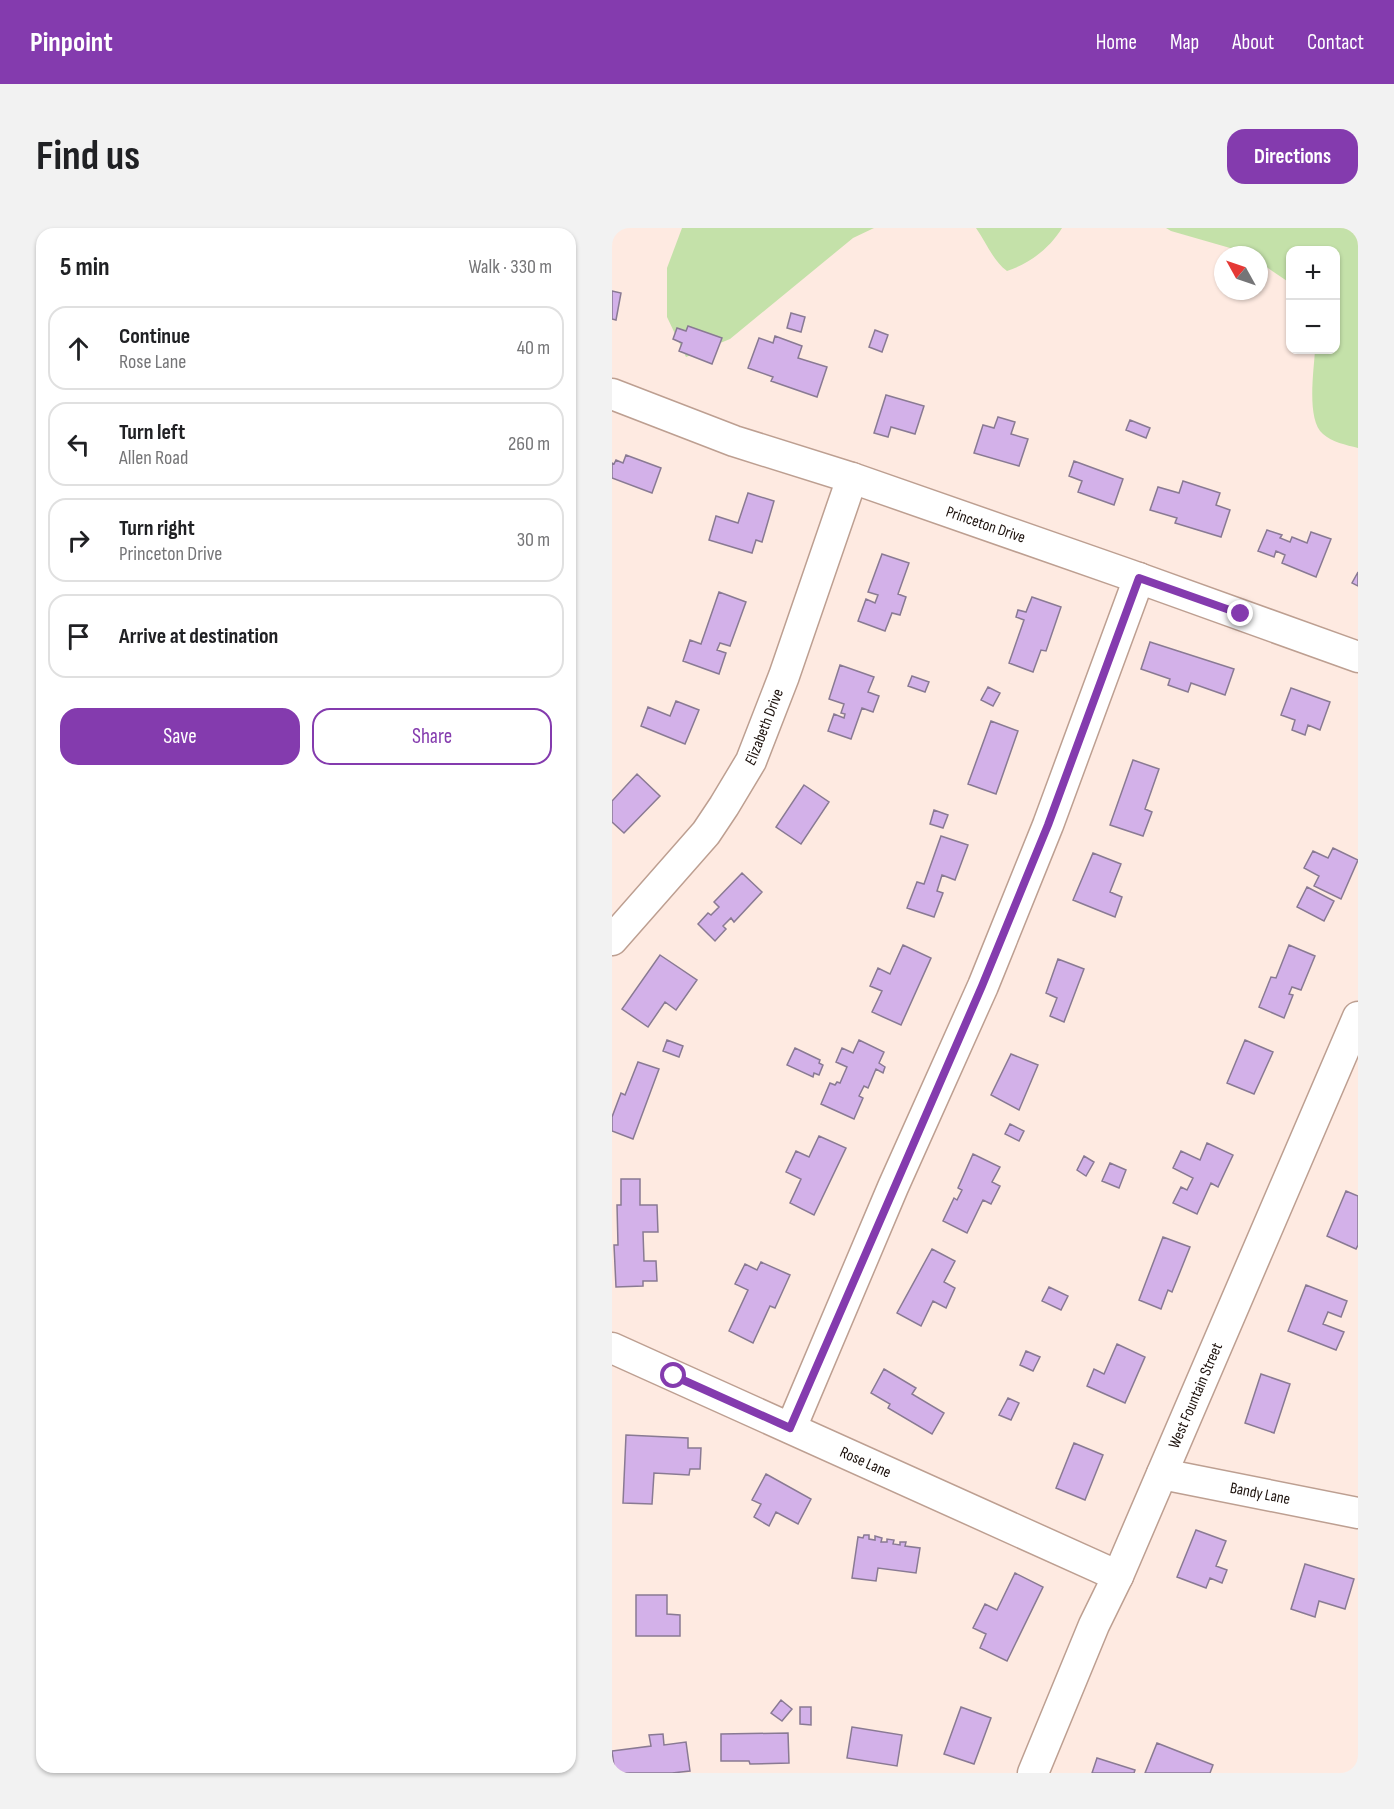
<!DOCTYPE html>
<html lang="en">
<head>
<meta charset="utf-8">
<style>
  :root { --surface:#fff; --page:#f2f2f2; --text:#202124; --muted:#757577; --line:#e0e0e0; --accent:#843bae }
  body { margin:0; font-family:"Sofia Sans Condensed",sans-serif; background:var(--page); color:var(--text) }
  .controls { position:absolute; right:18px; top:18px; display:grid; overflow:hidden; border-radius:12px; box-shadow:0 2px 4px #0004 }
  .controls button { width:54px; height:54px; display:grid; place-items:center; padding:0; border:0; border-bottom:2px solid var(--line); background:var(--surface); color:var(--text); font:30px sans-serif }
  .compass { position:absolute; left:602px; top:18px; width:54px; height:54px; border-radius:50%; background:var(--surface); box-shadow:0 2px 4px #0004; rotate:310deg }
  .stop { position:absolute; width:18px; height:18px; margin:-14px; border:4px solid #843bae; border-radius:50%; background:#fff }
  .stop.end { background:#843bae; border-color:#fff; box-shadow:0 2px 6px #0008 }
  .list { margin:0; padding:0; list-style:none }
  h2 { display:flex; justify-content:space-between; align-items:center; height:78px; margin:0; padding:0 24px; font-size:26px }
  h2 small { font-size:20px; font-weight:400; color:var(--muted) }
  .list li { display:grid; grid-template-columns:39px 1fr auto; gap:18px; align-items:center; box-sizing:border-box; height:84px; margin:0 12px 12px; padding:0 12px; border:2px solid var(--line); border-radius:18px }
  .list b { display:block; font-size:22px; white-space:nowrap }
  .list p { margin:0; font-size:20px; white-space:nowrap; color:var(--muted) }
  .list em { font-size:20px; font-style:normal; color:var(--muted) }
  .actions { display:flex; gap:12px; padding:18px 24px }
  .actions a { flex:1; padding:14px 0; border:2px solid var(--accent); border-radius:18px; text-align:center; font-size:21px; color:var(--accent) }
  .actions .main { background:var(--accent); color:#fff }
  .icon { flex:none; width:33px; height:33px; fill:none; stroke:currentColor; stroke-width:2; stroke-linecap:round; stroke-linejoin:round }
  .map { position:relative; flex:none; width:746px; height:1545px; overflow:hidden; border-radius:18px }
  header { display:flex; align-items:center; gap:36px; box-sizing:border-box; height:84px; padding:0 30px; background:var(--accent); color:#fff }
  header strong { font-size:28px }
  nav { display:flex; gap:33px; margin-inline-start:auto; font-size:21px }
  .intro { display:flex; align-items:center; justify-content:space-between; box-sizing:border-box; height:144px; padding:0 36px }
  h1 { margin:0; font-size:42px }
  .button { padding:15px 27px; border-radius:18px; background:var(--accent); color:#fff; font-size:21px; font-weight:700 }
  main { display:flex; gap:36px; padding:0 36px }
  aside { flex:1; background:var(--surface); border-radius:18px; box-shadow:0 2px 4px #0004 }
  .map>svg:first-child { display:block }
  .green { fill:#c4e1a9 }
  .building { fill:#d3b1e9; stroke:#897a93; stroke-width:1.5 }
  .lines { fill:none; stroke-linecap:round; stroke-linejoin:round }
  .minor-casing { stroke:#bd9f91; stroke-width:33 }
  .minor { stroke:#fff; stroke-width:30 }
  .route { stroke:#843bae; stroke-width:8 }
  .labels { text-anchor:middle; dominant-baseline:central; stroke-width:4.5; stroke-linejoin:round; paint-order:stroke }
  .street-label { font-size:16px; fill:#1c110c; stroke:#feeae1 }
</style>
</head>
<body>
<header>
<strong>Pinpoint</strong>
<nav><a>Home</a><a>Map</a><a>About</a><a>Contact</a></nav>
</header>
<div class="intro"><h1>Find us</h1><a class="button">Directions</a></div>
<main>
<aside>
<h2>5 min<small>Walk · 330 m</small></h2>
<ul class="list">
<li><svg class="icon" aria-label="ahead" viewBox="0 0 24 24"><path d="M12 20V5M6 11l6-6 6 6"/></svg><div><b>Continue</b><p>Rose Lane</p></div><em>40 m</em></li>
<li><svg class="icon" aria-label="left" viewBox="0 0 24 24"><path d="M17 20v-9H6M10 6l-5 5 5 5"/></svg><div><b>Turn left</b><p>Allen Road</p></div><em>260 m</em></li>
<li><svg class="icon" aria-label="right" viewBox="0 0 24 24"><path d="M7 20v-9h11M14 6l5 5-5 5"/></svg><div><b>Turn right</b><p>Princeton Drive</p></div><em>30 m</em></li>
<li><svg class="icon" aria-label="arrive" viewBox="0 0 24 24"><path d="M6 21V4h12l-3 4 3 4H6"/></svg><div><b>Arrive at destination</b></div></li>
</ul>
<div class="actions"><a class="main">Save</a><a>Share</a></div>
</aside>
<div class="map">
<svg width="746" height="1545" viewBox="0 0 746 1545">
  <rect width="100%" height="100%" fill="#feeae1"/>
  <path class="green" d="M70 0H262L241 10 118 111 74 129 55 89V40Z
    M364 0H450C438 20 417 36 395 43 381 33 374 14 364 0Z
    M554 0H746V220C734 217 720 214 711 206 694 192 702 142 703 122H724V22H678V60L675 53 647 34V27H637L632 24 559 3Z"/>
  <path class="building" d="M0 63 9 65 4 92 0 91Z
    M179 85 193 89 189 104 175 100Z
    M76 98 110 110 100 136 67 123 70 115 61 111 65 100 74 103Z
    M263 102 276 107 270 124 257 119Z
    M163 108 190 118 186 130 215 139 205 169 159 153 161 149 136 140 147 110 161 115Z
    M274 167 312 178 303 206 279 199 276 209 262 205Z
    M386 189 403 194 399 206 416 211 407 238 362 225 371 197 382 200Z
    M518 192 538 200 534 210 514 202Z
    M14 227 49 240 40 265 0 250V235L2 236 4 232 11 235Z
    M462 233 511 251 502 277 466 264 470 253 457 248Z
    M571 253 608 265 604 277 618 282 609 309 563 295 565 290 538 282 546 259 567 265Z
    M136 265 162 273 150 314 144 312 140 325 97 312 104 288 126 295Z
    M655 302 670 307 668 310 678 314 680 309 695 315 699 304 719 311 704 349 670 335 673 327 664 323 662 329 646 323Z
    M270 326 297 335 286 366 294 369 288 387 280 385 273 403 246 393 254 371 263 375 266 367 256 364Z
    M746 344V358L740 355Z
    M107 364 134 374 118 418 108 415 105 422 114 425 107 446 71 433 78 412 89 416Z
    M420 369 449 379 434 423 429 422 421 444 397 435 412 392 404 389 406 382 414 384Z
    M538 414 622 441 613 467 579 455 576 464 556 457 558 451 529 441Z
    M228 437 262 449 256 464 267 468 261 484 250 480 239 511 216 503 222 486 232 490 233 486 229 485 232 476 217 471Z
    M300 448 317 454 313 464 296 458Z
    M376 459 388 465 381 478 369 472Z
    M679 460 718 474 708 502 696 497 693 507 680 502 683 492 669 487Z
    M64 473 87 482 73 516 29 498 36 479 58 488Z
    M379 493 406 503 384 566 356 556Z
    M521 532 547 541 533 581 540 584 531 608 498 597Z
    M25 546 48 568 12 605 0 594V573Z
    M192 557 217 574 189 616 164 599Z
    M322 582 336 587 331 600 318 596Z
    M329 608 356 617 343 652 330 647 325 663 331 665 322 689 295 680 305 654 312 656Z
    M721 620 746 632 729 671 702 658 707 648 692 640 701 623 716 630Z
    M481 625 509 636 498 664 510 669 503 689 461 672Z
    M130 645 150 664 122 694 119 690 111 698 114 701 103 713 86 696 96 685 99 687 107 679 102 674Z
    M695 659 722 673 712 693 685 679Z
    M291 717 319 730 289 797 260 784 270 763 258 758 266 740 278 746Z
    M677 717 703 728 689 762 680 759 677 766 681 767 672 790 647 779 659 749 664 750Z
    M48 727 85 752 64 782 53 774 36 799 10 781Z
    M446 731 472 741 452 794 438 788 445 770 434 765Z
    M55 812 71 818 67 829 51 823Z
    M247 812 272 824 267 835 273 839 271 845 264 841 256 860 252 858 247 868 251 870 242 891 209 876 218 855 223 857 225 854 228 855 235 839 224 834 230 820 241 825Z
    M633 812 661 824 642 866 615 855Z
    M183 820 208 832 207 835 211 837 207 847 202 845 201 849 175 837Z
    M399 826 426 837 407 882 379 867Z
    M26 834 47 841 21 911 0 903V889L9 865 13 867Z
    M398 896 412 903 407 913 393 906Z
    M207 908 234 920 202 987 178 975 189 951 174 944 184 923 197 929Z
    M595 915 621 927 606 959 599 955 585 986 561 975 569 959 575 962 581 950 561 940 569 923 588 932Z
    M361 926 388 939 380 954 388 958 379 976 371 972 355 1005 331 993 342 970 345 972 350 962 346 960Z
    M472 928 482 934 474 948 465 942Z
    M498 935 514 942 507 960 490 953Z
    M9 951H28V977H45L46 1004H31L32 1033H44L45 1053H31V1058L4 1059 2 1017H6L5 977H9Z
    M734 963 746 968V1017L744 1021 715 1008Z
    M551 1009 578 1019 560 1064 556 1062 549 1081 527 1072Z
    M320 1021 343 1033 332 1054 343 1060 334 1080 321 1073 309 1098 285 1085Z
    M149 1034 178 1047 163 1080 158 1078 141 1115 117 1103 136 1062 123 1056 133 1036 145 1042Z
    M694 1057 735 1073 729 1089 716 1084 711 1096 732 1104 724 1122 676 1103Z
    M437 1059 456 1068 449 1082 430 1073Z
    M505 1116 533 1129 513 1175 475 1158 482 1141 492 1146Z
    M414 1123 428 1129 421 1143 408 1137Z
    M272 1141 304 1160 300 1166 332 1185 320 1206 276 1180 278 1176 259 1165Z
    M649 1146 678 1156 662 1205 633 1195Z
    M396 1170 407 1175 399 1192 387 1187Z
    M14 1207 76 1210V1220H89L88 1241H78L77 1247 42 1245 40 1276 11 1275Z
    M462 1215 491 1227 473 1272 444 1260Z
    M154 1246 199 1271 186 1296 164 1284 157 1298 142 1289 149 1276 140 1272Z
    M584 1302 614 1313 604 1338 615 1342 610 1355 598 1350 594 1360 565 1349Z
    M252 1307H257V1311L263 1312V1308L270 1310 269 1314H275V1311L282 1312 281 1316 288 1317V1314H294L293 1318 308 1320 304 1345 266 1340 264 1353 240 1350 246 1309 251 1310Z
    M693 1336 742 1351 733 1381 707 1373 703 1389 679 1381Z
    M403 1345 431 1359 395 1433 368 1420 374 1406 361 1400 373 1376 385 1382Z
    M24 1367H55V1386L68 1387V1408H24Z
    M169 1472 180 1481 170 1493 159 1485Z
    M188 1479H199V1497L188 1496Z
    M349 1479 379 1490 362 1536 332 1526Z
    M240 1499 290 1507 285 1538 235 1530Z
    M176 1505 177 1535 138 1536 137 1533H109V1506Z
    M51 1506 52 1517 74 1514 78 1543 60 1545H3L0 1523 39 1518 37 1507Z
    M545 1515 601 1537 598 1545H533Z
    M485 1530 523 1542 522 1545H480Z"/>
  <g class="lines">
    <g class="minor-casing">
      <g id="minor">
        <path id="s1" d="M0 166 122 213 240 250 518 347 746 429"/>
        <path id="s2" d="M0 712 94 605 112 578 139 533 172 448 240 250"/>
        <path id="s3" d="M0 1120 506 1348"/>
        <path d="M179 1200 281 959 371 758 436 597 527 350"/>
        <path id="s4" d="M550 1246 746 1285"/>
        <path id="s5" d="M421 1545 482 1397 506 1348 746 789"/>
      </g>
    </g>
    <use href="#minor" class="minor"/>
  </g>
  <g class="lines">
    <path class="route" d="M62 1148 178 1200 370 758 436 597 527 350 629 386"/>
  </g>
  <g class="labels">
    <g class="street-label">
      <text stroke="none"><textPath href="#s1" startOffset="396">Princeton Drive</textPath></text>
      <text stroke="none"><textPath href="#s2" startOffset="264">Elizabeth Drive</textPath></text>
      <text stroke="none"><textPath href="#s5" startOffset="411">West Fountain Street</textPath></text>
      <text stroke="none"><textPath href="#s3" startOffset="278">Rose Lane</textPath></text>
      <text stroke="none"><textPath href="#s4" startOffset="100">Bandy Lane</textPath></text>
    </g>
  </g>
</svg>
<div class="controls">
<button>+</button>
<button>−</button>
</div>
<svg class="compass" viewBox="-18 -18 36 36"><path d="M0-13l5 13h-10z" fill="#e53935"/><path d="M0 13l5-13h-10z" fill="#757577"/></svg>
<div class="stop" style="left:62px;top:1148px"></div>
<div class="stop end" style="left:629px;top:386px"></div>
</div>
</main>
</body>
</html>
